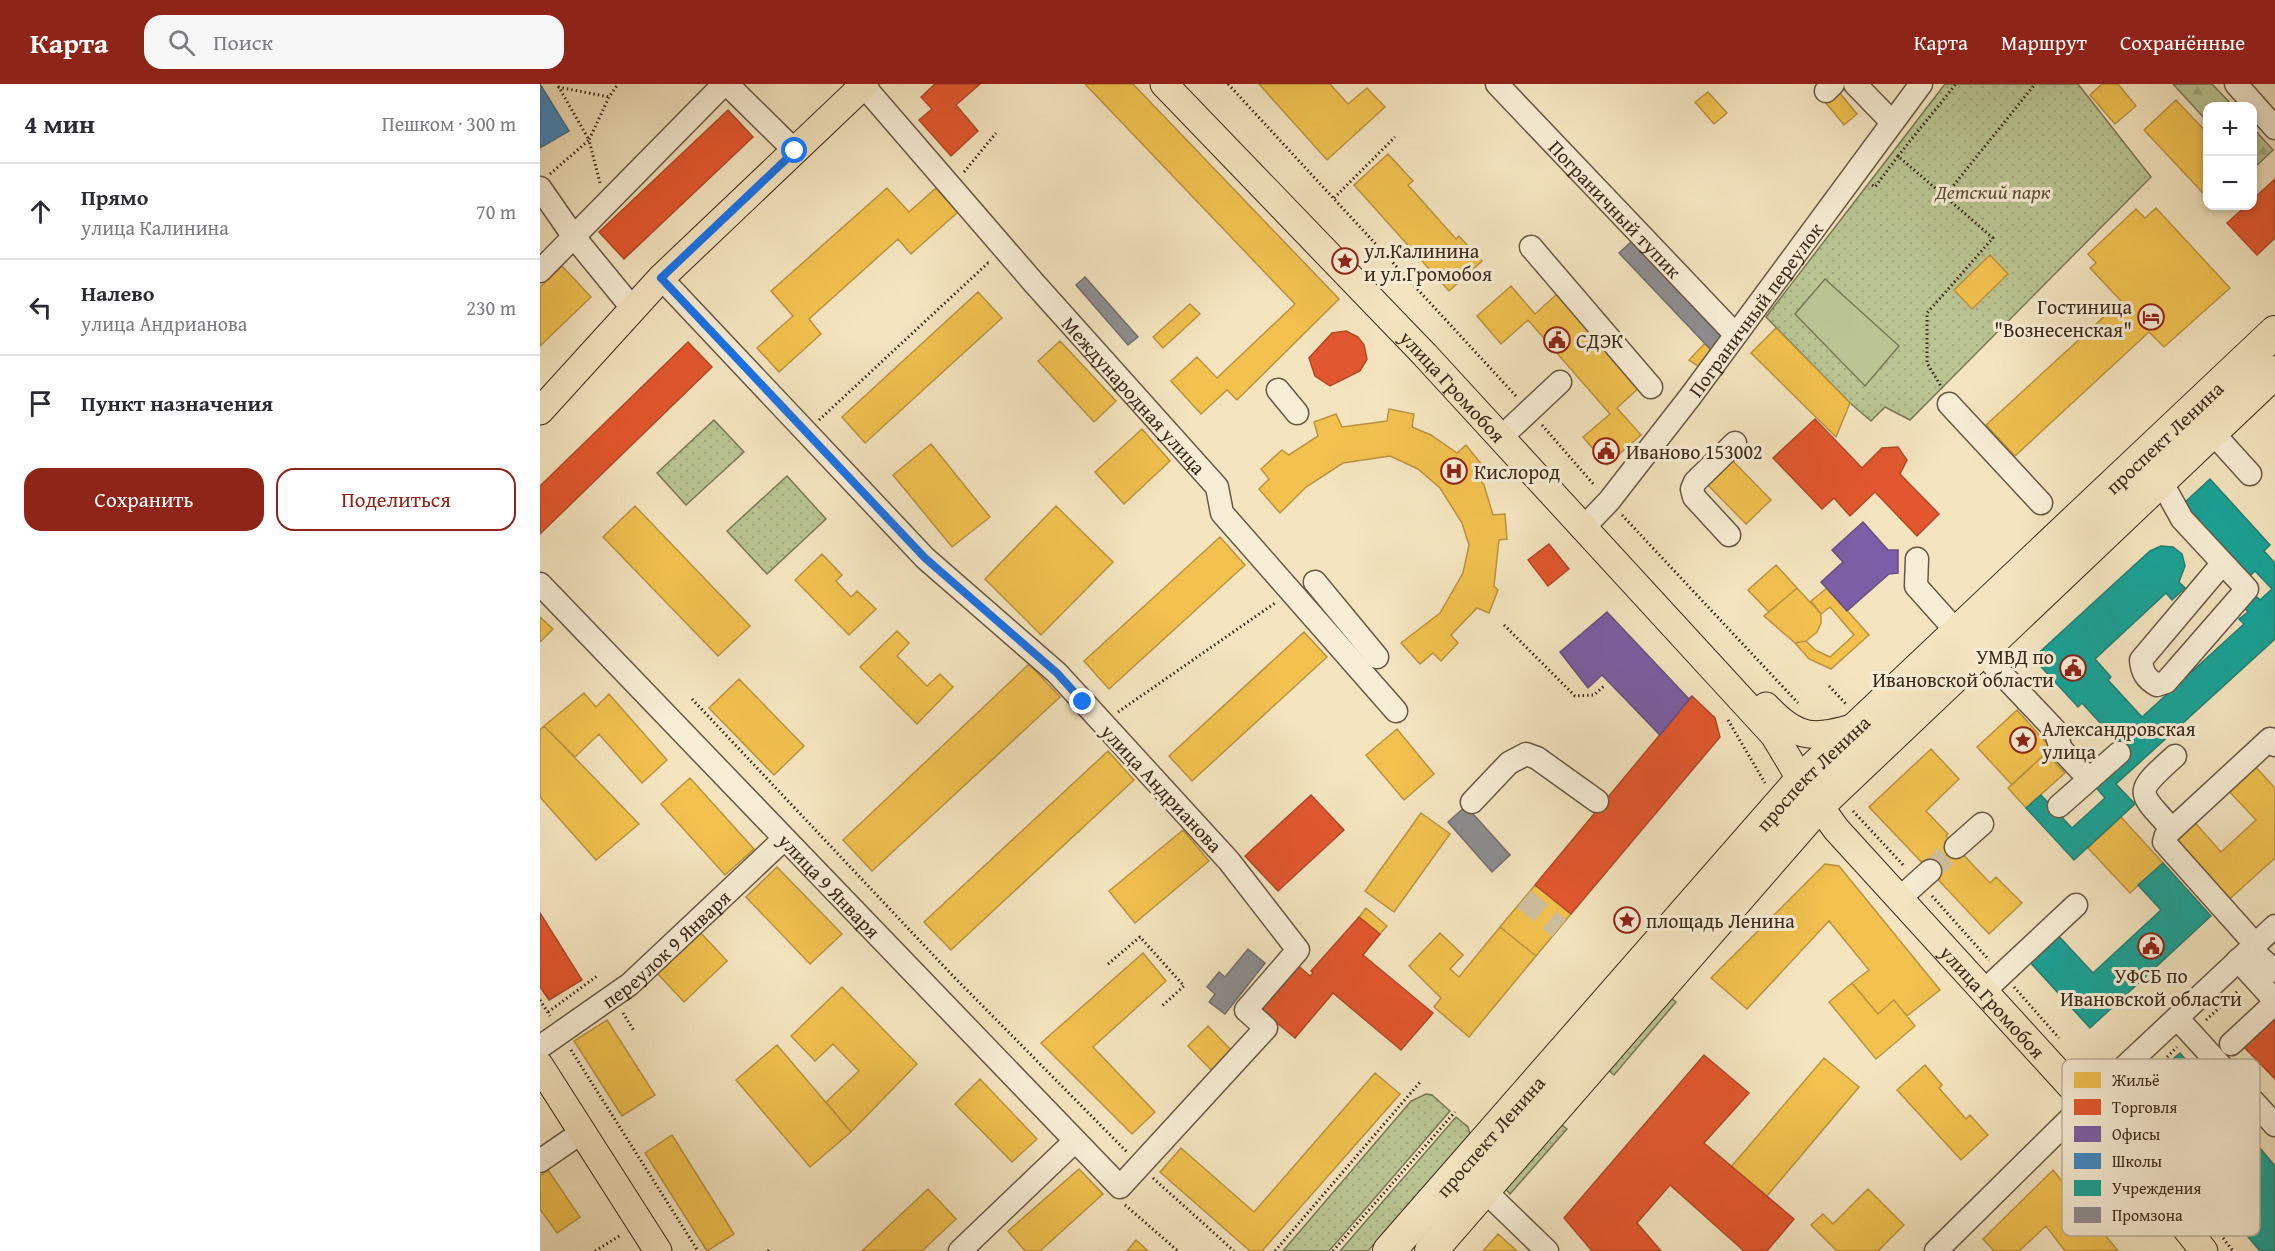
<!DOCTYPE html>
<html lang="ru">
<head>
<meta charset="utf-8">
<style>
  :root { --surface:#fff; --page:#f7f7f7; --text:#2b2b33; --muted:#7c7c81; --line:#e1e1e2; --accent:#8f2418 }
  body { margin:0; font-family:"Gentium Book Plus",serif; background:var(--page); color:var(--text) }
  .controls { position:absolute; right:18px; top:18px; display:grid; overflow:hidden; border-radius:12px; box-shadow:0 3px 9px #0003 }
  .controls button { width:54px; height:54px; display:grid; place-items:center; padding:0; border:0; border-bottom:2px solid var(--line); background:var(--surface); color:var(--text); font:30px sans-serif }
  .stop { position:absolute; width:18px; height:18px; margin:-14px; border:4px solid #1a73e8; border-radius:50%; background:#fff }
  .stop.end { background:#1a73e8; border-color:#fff; box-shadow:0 2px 6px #0008 }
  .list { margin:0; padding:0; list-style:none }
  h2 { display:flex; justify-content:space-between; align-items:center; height:78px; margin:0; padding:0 24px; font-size:26px }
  h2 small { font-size:20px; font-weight:400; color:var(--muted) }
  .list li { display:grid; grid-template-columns:39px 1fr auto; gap:18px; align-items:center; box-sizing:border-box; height:96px; padding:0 24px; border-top:2px solid var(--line) }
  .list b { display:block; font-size:22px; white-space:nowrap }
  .list p { margin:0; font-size:20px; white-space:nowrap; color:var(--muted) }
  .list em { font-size:20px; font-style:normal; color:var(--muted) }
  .actions { display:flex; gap:12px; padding:18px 24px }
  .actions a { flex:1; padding:14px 0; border:2px solid var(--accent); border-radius:18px; text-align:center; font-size:21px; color:var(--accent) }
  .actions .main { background:var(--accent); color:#fff }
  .icon { flex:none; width:33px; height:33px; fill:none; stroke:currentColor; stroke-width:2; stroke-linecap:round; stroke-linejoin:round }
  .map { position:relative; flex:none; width:1735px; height:1167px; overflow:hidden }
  header { display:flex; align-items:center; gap:36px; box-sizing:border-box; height:84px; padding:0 30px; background:var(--accent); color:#fff }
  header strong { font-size:28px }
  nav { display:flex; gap:33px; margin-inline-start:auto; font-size:21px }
  .search { width:420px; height:54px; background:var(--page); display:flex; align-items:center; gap:15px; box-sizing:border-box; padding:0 21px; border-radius:18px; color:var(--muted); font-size:22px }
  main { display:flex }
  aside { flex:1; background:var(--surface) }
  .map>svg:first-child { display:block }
  .grass { fill:url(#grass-dots); stroke:#7a7757; stroke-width:1.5 }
  .forest { fill:url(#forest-firs); stroke:#7a7757; stroke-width:1.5 }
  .pitch { fill:#bac593; stroke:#7a7757; stroke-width:1.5 }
  .homes { fill:#f2c14e; stroke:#bb933f; stroke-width:1.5 }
  .shops { fill:#e4572e; stroke:#b14928; stroke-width:1.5 }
  .offices { fill:#7b5ea7; stroke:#684e7d; stroke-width:1.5 }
  .schools { fill:#3f88c5; stroke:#3e6c92; stroke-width:1.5 }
  .public { fill:#17a398; stroke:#227e72; stroke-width:1.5 }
  .industry { fill:#8d8d92; stroke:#746f6e; stroke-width:1.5 }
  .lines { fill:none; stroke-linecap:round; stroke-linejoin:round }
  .minor-tunnel { stroke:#cfbf9f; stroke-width:22; stroke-dasharray:22 11; stroke-linecap:butt }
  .minor-casing { stroke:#695844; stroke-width:25 }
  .major-casing { stroke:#3b291b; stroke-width:29 }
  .highway-casing { stroke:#3b291b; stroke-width:34 }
  .path { stroke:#3b291b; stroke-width:3; stroke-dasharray:1.5 3; stroke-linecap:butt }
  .minor { stroke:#f8eed6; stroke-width:22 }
  .major { stroke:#f4e5c0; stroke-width:27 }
  .highway { stroke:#f4e5c0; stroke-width:32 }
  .route { stroke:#1a73e8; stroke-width:8 }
  .labels { text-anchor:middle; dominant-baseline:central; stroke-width:6; stroke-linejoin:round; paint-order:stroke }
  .park-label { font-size:20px; font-style:italic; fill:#5b5039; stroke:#f8eed6 }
  .street-label { font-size:20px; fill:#3b291b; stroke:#f8eed6 }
  .poi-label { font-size:20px; fill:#3b291b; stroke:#f8eed6; text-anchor:start }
  .key { fill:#f8eed6; stroke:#bfb39e; stroke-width:1.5 }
  .key-label { font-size:16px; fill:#3b291b }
</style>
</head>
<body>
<header>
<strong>Карта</strong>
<div class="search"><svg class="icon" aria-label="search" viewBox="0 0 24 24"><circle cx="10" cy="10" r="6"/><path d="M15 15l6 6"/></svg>Поиск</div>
<nav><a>Карта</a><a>Маршрут</a><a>Сохранённые</a></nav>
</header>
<main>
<aside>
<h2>4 мин<small>Пешком · 300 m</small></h2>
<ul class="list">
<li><svg class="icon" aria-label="ahead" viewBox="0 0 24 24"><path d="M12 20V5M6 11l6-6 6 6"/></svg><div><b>Прямо</b><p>улица Калинина</p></div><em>70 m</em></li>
<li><svg class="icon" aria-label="left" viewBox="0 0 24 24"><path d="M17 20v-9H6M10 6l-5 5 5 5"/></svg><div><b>Налево</b><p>улица Андрианова</p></div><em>230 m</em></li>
<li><svg class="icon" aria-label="arrive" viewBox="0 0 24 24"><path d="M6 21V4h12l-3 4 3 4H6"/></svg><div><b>Пункт назначения</b></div></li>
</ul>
<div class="actions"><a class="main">Сохранить</a><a>Поделиться</a></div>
</aside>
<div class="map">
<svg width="1735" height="1167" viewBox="0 0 1735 1167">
  <defs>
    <pattern id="grass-dots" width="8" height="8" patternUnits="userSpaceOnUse" patternTransform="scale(1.5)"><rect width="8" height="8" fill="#bac593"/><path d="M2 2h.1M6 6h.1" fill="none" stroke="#a1a97e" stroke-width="1.8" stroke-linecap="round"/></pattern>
    <pattern id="forest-firs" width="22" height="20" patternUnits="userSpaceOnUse" patternTransform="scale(1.5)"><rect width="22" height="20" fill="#bac593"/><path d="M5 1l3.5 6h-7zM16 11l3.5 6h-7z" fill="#a1a97e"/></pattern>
  </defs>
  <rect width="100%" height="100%" fill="#f4e5c0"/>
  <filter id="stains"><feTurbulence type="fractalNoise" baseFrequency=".00333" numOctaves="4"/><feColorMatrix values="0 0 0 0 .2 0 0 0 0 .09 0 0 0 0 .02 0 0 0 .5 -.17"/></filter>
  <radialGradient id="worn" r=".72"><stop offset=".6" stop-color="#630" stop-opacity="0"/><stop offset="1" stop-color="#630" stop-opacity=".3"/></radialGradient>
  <path class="grass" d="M1405 0H1538L1611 93 1370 336 1345 323 1331 337 1310 319 1226 233Z
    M174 336 204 368 146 421 117 389Z
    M247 392 286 435 227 490 187 447Z
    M1130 913 1136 918 1074 991 1067 985Z
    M886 1010 892 1011 910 1027 789 1167H743L871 1017Z
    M916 1033 928 1043 930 1050 828 1167H800Z
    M1021 1040 1027 1045 970 1110 965 1104Z"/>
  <path class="forest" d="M1633 0H1672L1693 22H1668L1667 37Z
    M1713 44 1733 66 1713 85Z"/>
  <path class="pitch" d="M1285 195 1359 262 1325 302 1255 230Z"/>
  <path class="homes" d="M545 0H593L799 215 697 316 687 306 661 330 631 297 657 273 677 294 755 220Z
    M719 0H790L808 20 827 4 845 23 787 76Z
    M1562 0H1578L1596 22 1575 40 1550 11Z
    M1168 8 1187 29 1174 40 1155 18Z
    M1299 8 1317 30 1304 41 1286 19Z
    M1636 16 1668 50V105L1663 109 1604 46Z
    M848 70 873 97 868 101 916 155 919 152 942 177 909 207 814 101Z
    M347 104 369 128 396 104 418 128 371 170 358 155 269 235 281 250 239 288 217 264 253 232 231 207Z
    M1616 124 1690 204 1624 263 1609 248 1475 372 1446 341 1581 217 1550 184 1556 179 1548 170 1596 125 1605 134Z
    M1450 171 1468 190 1432 225 1414 206Z
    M22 182 51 213 0 262V203Z
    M971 202 995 230 1018 209 1100 303 1077 324 1101 351 1067 381 1043 353 1070 330 988 236 961 260 937 232Z
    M438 208 462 234 325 359 302 333Z
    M650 220 660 230 623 264 613 253Z
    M1236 244 1310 319 1296 353 1211 269Z
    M520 257 576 317 554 338 498 277Z
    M1165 259 1172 267 1161 284 1149 276Z
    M849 325 874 330 872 343 891 351 917 369 926 361 942 381 934 388 944 401 953 431 965 430 967 455 959 456 954 502 958 506 949 529 937 524 911 551 918 559 901 577 893 569 880 580 861 559 900 529 923 489 929 461 922 439 900 404 878 385 850 372 803 379 766 403 740 429 719 405 729 395 721 385 742 366 749 371 778 352 774 338 796 330 802 343 847 337Z
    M602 345 630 377 584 420 555 388Z
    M391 360 450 433 412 463 353 391Z
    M1188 372 1231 416 1206 440 1163 396Z
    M95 422 210 542 178 572 63 453Z
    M516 422 573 478 501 551 445 495Z
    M680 453 705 481 569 605 544 577Z
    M282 470 302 491 296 497 311 513 317 507 336 525 309 551 255 496Z
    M1236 481 1257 504 1229 528 1208 506Z
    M1257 504 1281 530V539L1277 548 1266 557 1255 559 1224 532Z
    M1287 504 1329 551 1291 585 1269 575 1255 559 1266 557 1275 566 1290 573 1314 551 1290 523 1281 530 1271 517Z
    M0 533 13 545 0 558Z
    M357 547 369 559 357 572 387 602 400 590 413 603 377 640 320 583Z
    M764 548 787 573 652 697 629 672Z
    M489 580 520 613 332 787 303 756Z
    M199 595 264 662 234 691 169 624Z
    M44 609 56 623 69 610 127 676 102 699 59 650 35 673 4 642Z
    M1477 626 1511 664 1472 701 1437 663Z
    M4 642 99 740 56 776 0 713V646Z
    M857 645 894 690 864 716 826 671Z
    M1391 665 1419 695 1386 727 1408 750 1406 752 1416 763 1390 787 1329 723Z
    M568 667 594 696 411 866 384 838Z
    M1506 669 1525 689 1486 724 1468 704Z
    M1712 679 1735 704V774L1683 821 1625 758 1651 734 1681 768 1716 736 1685 703Z
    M150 694 214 765 185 791 121 720Z
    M881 729 910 750 854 828 825 807Z
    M1581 733 1623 779 1590 809 1548 764Z
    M643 746 669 777 595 839 569 807Z
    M1416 763 1450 799 1456 793 1482 819 1449 850 1390 787Z
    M1285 780 1299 782 1400 906 1367 932 1354 916 1338 930 1312 899 1329 886 1289 837 1207 925 1171 894Z
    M237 783 302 850 270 880 206 813Z
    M995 801 1031 830 996 872 960 843Z
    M826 824 847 842 840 850 819 833Z
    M960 843 996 872 929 953 894 923 901 914 869 882 900 849 923 871 910 885 919 893Z
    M160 848 187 877 144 918 117 889Z
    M603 869 626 897 553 963 615 1028 592 1050 501 959Z
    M1312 899 1338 930 1354 916 1375 942 1336 975 1289 918Z
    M302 903 377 980 311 1048 286 1018 319 987 293 960 275 977 251 952Z
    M67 936 115 1011 82 1032 34 957Z
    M668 942 692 967 672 987 648 962Z
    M237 961 311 1048 270 1083 196 996Z
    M1284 974 1319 1003 1227 1112 1191 1083Z
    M1385 981 1402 1001 1399 1004 1426 1035 1430 1031 1448 1051 1421 1076 1357 1006Z
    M835 989 860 1010 722 1167H710L620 1088 641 1064 714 1128Z
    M440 995 497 1055 472 1078 415 1020Z
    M132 1051 194 1150 167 1167 105 1069Z
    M539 1085 563 1110 500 1167H485L468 1147Z
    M8 1086 40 1133 17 1149 0 1125V1092Z
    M1513 1086 1578 1167H1525L1506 1142 1479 1167H1454L1443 1155Z
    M388 1105 416 1135 382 1167H322Z
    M1328 1105 1364 1141 1338 1167H1297L1271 1141 1283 1130 1293 1140Z
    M958 1150 977 1167H943Z
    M596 1156 608 1167H587Z"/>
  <path class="shops" d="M395 0H440L416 21 438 47 411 72 379 36 392 25 381 13Z
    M188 26 213 53 84 175 59 148Z
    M1735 95V154L1717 171 1687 139 1706 122H1712V116Z
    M806 247 818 253 824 261 827 275 820 287 790 302 775 292 769 274 792 249Z
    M148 258 172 283 0 450V402Z
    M1275 335 1322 384 1342 364 1358 363 1367 376 1360 390 1399 430 1377 452 1335 408 1310 432 1294 414 1282 425 1233 374Z
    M1009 460 1029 485 1008 502 988 476Z
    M1152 612 1175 634 1180 653 1031 830 995 801Z
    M771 711 804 746 738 807 705 772Z
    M0 829 42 896 9 916 0 903Z
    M819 833 840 850 823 871 893 929 861 966 793 909 755 954 718 923 755 879 770 892 773 889 771 887Z
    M1735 928V995L1701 960Z
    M1164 971 1209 1009 1164 1059 1254 1135 1227 1167H1204L1130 1101 1097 1139 1121 1167H1052L1024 1134Z"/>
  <path class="offices" d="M1323 438 1348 466H1358V489L1349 490 1307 527 1281 498 1303 478 1292 466Z
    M1067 528 1149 615 1152 612 1120 651 1062 591 1048 604 1020 568Z"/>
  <path class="schools" d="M0 0 29 47 0 64Z"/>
  <path class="public" d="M1670 395 1730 461 1724 467 1735 479V555L1576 700 1595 720 1534 776 1486 724 1501 711 1532 744 1565 714 1550 696 1584 665 1542 619 1538 623 1493 574 1610 467 1621 462 1633 463 1642 470 1645 482 1639 498 1645 504 1632 516 1626 509 1555 575 1571 593 1568 596 1602 633 1704 540 1699 535 1708 528 1703 522 1715 511 1720 516 1732 505 1715 487 1709 493 1644 419Z
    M1623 779 1671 832 1550 944 1487 875 1515 848 1553 889 1621 826 1598 801Z
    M1640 969 1735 1082V1167H1720L1589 1012Z"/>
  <path class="industry" d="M1092 157 1184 252 1172 267 1079 169Z
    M545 193 598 253 588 261 536 201Z
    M926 722 970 771 952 788 908 738Z
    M708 865 725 879 685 930 669 918 675 910 667 903 679 888 685 893Z"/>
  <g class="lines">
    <path class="minor-tunnel" d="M1390 787 1416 763
      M984 815 1019 844"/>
    <g class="minor-casing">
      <g id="minor">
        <path d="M187 0 255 67"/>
        <path id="s1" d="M957 0 1194 249"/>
        <path d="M1315 0 1352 38"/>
        <path d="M1696 0 1735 44"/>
        <path id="s2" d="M323 1 494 199 677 403 682 429 856 627"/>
        <path d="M1286 7 1293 0"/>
        <path d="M0 104 34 153 93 225"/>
        <path d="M991 163 1111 303"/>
        <path d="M0 187 184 0"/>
        <path d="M738 306 757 329"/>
        <path d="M1409 320 1501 419"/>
        <path d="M970 345 1020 298"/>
        <path d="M1672 348 1710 390"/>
        <path d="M1621 397 1642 435 1707 505 1626 598 1617 601C1606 595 1602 588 1601 576L1682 480"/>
        <path id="s3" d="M1042 445 1069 417 1150 313 1381 0"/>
        <path d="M1189 451 1154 413 1152 405 1155 398 1195 359"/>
        <path d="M1377 475 1376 502 1418 549"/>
        <path d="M775 498 837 573"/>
        <path id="s4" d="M0 500 580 1103 726 944 706 926 758 866 689 777 517 589 385 474 121 194"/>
        <path d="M1441 568 1515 646 1521 665 1549 695"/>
        <path d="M932 718 969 679 986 670 997 674 1057 717"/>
        <path d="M1519 722 1579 669"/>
        <path d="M1632 745C1596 706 1594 709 1635 672"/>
        <path d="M1416 763 1442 740"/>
        <path d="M1360 814 1390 787"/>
        <path d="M1715 860 1624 758 1626 751 1730 655 1735 661"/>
        <path d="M1710 865 1735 887"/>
        <path d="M1444 907 1536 821"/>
        <path d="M1637 934 1735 1041"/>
        <path d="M1691 960 1734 920 1729 910 1698 876"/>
        <path id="s5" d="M0 963 90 900 244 755"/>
        <path d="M0 1077 42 1048"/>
        <path d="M944 1106 1007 1167"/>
        <path d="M420 1167 535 1057"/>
        <path d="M1396 1167 1546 1019 1735 842"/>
      </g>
    </g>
    <g class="major-casing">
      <g id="major">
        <path id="s6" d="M624 0 885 271 1234 651 1261 696 1296 745 1546 1019 1664 1167"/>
        <path d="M0 327 121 194 325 0"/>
        <path d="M1226 622C1258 657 1275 655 1319 642"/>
        <path d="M0 982 118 1167"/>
      </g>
    </g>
    <g class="highway-casing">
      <g id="highway">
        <path id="s7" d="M849 1167 1261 696 1735 248"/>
        <path d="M891 1167 1279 721 1735 288"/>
      </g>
    </g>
    <path class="path" d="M688 0 976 312
      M18 3 69 13
      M1358 72 1416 0
      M424 88 456 49
      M10 90 49 56 17 0
      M60 99 49 56 69 13 78 0
      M1332 101 1335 103 1358 72 1453 154 1387 229V279L1402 304
      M1405 112 1495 0
      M794 114 855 53
      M279 336 448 179 451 180
      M1002 341 1055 402
      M1082 431 1258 619
      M964 541 1035 612 1054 611 1064 602
      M1289 602 1306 620
      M152 615 413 892 587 1068
      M578 628 735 519
      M1188 636 1225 699
      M1313 727 1365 783
      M1392 812 1449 876
      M568 880 600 853 644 902 622 922
      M1474 903 1519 954
      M0 916 10 932
      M8 928 57 892
      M83 929 94 947
      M1666 936 1699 906
      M31 966 158 1167
      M1627 973 1637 963
      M1576 1018 1599 1048
      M613 1094 694 1167
      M585 1121 638 1167
      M1683 1154 1693 1167
      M55 1167 81 1151
      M228 1167 229 1166
      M735 1167 881 997
      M793 1167 915 1028"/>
    <use href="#minor" class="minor"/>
    <use href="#major" class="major"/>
    <use href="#highway" class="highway"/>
  </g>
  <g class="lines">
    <path class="route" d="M255 67 121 194 385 474 517 589 543 618"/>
  </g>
  <defs>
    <g id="sight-ring" transform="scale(1.35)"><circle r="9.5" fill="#f8eed6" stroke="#8f2418" stroke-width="1.5"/><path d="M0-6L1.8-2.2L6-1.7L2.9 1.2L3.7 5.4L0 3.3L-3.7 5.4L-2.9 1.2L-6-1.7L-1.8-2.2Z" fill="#8f2418"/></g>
    <g id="hotel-ring" transform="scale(1.35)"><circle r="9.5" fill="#f8eed6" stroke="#8f2418" stroke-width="1.5"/><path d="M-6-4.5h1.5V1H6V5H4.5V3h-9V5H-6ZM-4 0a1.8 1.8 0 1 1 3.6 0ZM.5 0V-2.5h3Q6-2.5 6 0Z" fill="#8f2418"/></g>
    <g id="civic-ring" transform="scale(1.35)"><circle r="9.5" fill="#f8eed6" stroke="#8f2418" stroke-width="1.5"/><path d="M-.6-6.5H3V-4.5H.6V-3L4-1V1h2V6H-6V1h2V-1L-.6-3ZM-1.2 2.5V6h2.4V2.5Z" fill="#8f2418"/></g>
    <g id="hospital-ring" transform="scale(1.35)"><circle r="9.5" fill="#f8eed6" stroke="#8f2418" stroke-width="1.5"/><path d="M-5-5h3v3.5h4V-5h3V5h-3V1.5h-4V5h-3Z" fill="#8f2418"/></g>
  </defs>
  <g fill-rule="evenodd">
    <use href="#sight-ring" x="805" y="177"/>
    <use href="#hotel-ring" x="1611" y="233"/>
    <use href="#civic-ring" x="1017" y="256"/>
    <use href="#civic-ring" x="1066" y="367"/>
    <use href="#hospital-ring" x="914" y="387"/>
    <use href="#civic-ring" x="1533" y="584"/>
    <use href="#sight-ring" x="1483" y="656"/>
    <use href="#sight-ring" x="1087" y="836"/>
    <use href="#civic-ring" x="1611" y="862"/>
  </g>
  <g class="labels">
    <g class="park-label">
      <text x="1453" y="107">Детский парк</text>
    </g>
    <g class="street-label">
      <text stroke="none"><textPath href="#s1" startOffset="172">Пограничный тупик</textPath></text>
      <text stroke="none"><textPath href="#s3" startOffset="280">Пограничный переулок</textPath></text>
      <text stroke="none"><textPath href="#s6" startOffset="418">улица Громобоя</textPath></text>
      <text stroke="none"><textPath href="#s2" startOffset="412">Международная улица</textPath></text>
      <text stroke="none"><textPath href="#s7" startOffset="1125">проспект Ленина</textPath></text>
      <text stroke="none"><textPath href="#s7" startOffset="639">проспект Ленина</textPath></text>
      <text transform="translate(622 704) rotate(47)">улица Андрианова</text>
      <text stroke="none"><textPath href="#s4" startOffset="418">улица 9 Января</textPath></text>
      <text stroke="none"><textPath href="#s5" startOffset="160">переулок 9 Января</textPath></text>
      <text stroke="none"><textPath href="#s6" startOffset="1238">улица Громобоя</textPath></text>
      <text stroke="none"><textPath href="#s7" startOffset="153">проспект Ленина</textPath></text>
    </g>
    <g class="poi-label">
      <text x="824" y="166">ул.Калинина<tspan x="824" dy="23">и ул.Громобоя</tspan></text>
      <text x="1592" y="222" text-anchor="end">Гостиница<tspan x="1592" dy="23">"Вознесенская"</tspan></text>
      <text x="1036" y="256">СДЭК</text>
      <text x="1086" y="367">Иваново 153002</text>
      <text x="934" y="387">Кислород</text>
      <text x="1514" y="572" text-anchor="end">УМВД по<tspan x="1514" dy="23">Ивановской области</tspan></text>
      <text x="1502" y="644">Александровская<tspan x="1502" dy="23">улица</tspan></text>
      <text x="1106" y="836">площадь Ленина</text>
      <text x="1611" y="891" text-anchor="middle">УФСБ по<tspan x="1611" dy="23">Ивановской области</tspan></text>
    </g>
  </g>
  <rect x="1522" y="975" width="198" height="177" rx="9" class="key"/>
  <rect x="1534" y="988" width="27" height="16" fill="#f2c14e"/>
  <rect x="1534" y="1015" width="27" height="16" fill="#e4572e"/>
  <rect x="1534" y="1042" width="27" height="16" fill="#7b5ea7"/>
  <rect x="1534" y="1069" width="27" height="16" fill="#3f88c5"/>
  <rect x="1534" y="1096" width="27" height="16" fill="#17a398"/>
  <rect x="1534" y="1123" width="27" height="16" fill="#8d8d92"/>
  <g class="key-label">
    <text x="1572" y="1002">Жильё</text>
    <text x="1572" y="1029">Торговля</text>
    <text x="1572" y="1056">Офисы</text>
    <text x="1572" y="1083">Школы</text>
    <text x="1572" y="1110">Учреждения</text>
    <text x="1572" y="1137">Промзона</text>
  </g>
  <rect width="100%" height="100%" filter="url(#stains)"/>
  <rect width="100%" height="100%" fill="url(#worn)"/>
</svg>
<div class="controls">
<button>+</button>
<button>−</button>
</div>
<div class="stop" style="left:255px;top:67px"></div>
<div class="stop end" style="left:543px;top:618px"></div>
</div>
</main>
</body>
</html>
